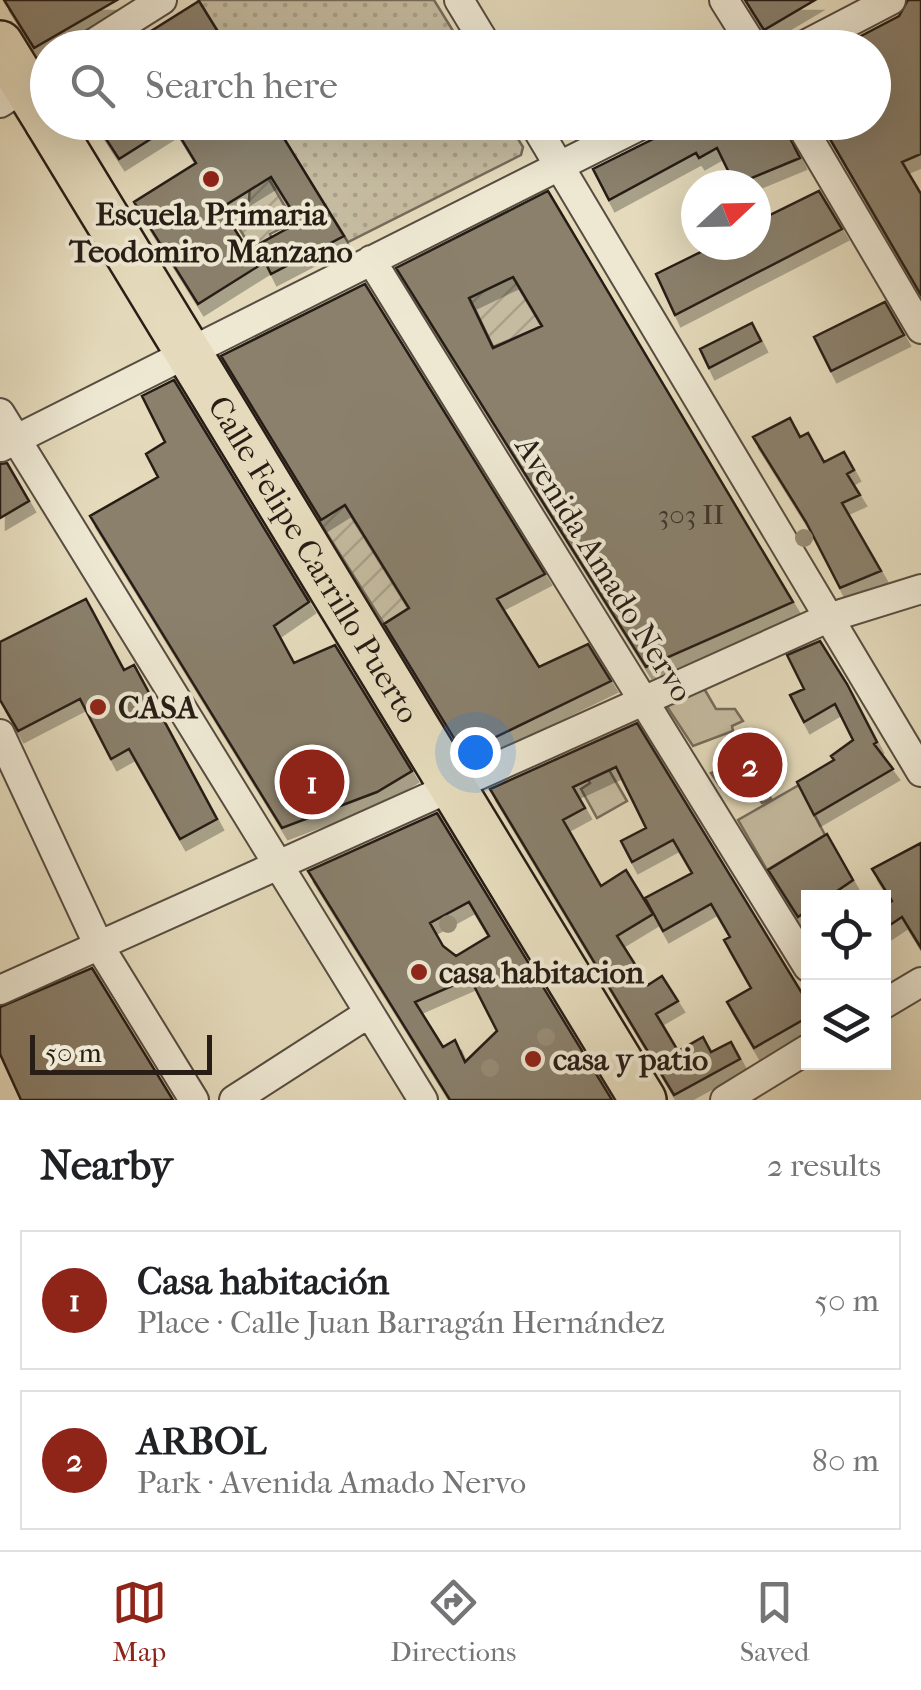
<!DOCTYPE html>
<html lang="en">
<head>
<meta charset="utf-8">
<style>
  :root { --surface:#fff; --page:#f2f2f2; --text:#202124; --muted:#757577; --line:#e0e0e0; --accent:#8f2418 }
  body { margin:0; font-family:"IM FELL French Canon",serif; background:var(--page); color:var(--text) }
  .controls { position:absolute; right:30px; bottom:30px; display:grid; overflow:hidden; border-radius:0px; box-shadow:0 10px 40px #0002 }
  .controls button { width:90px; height:90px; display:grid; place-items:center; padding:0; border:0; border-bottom:2px solid var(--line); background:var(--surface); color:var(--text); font:50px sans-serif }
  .compass { position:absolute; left:681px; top:170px; width:90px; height:90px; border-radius:50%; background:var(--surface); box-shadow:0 10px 40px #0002; rotate:68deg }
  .scale { position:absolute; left:30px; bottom:25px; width:182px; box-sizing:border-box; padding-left:10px; border:5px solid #281e16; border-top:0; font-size:28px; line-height:35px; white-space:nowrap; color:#281e16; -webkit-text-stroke:8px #eee8d3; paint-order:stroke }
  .you { position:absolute; left:475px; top:752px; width:35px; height:35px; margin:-25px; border:8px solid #fff; border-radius:50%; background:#1a73e8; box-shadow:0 0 0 15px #1a73e833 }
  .badge { display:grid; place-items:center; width:65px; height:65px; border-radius:50%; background:var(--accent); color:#fff; font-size:32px; font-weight:700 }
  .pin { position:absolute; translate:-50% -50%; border:5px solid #fff; box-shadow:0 2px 10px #0006 }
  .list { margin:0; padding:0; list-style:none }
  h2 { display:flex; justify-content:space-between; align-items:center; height:130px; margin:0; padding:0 40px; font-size:42px }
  h2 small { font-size:32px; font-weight:400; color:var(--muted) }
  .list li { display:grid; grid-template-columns:65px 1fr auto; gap:30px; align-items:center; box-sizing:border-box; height:140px; margin:0 20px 20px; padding:0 20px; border:2px solid var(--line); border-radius:0px }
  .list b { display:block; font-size:38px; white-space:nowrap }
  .list p { margin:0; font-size:32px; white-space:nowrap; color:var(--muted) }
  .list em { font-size:32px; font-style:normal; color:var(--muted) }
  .icon { flex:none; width:55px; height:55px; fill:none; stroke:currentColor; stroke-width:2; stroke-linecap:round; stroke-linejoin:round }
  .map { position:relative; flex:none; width:921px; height:1100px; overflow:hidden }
  .search { position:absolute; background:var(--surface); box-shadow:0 10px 40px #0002; left:30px; right:30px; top:30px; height:110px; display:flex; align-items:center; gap:25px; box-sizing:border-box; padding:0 35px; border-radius:55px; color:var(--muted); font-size:38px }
  .sheet { height:450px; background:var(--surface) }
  nav { display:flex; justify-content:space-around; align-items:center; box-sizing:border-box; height:140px; border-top:2px solid var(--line); background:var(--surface); font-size:28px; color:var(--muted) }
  nav a { display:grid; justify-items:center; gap:5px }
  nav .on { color:var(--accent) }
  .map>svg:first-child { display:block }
  .grass { fill:#c5bba0; stroke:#766c5b; stroke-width:2.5 }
  .park { fill:url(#park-dots); stroke:#766c5b; stroke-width:2.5 }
  .garden { fill:url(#garden-furrows); stroke:#766c5b; stroke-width:2.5 }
  .building { fill:#8a806c; stroke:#281e16; stroke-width:2.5; fill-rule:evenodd; filter:url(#shadow) }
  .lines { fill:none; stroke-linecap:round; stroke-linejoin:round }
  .minor-casing { stroke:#574d40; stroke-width:32 }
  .primary-casing { stroke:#281e16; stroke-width:50 }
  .minor { stroke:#eee8d3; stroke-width:28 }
  .primary { stroke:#e5dbbc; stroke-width:45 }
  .tree { fill:#978d77 }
  .poi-dot { fill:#8f2418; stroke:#eee8d3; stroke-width:4 }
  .labels { text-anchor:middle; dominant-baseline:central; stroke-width:8; stroke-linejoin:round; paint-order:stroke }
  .number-label { font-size:28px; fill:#40362c }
  .poi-label { font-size:32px; font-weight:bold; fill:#281e16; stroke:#eee8d3; text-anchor:start }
  .street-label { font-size:32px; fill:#281e16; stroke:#eee8d3 }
</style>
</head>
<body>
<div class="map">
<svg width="921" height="1100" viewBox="0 0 921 1100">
  <defs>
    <pattern id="park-dots" width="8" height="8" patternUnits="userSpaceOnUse" patternTransform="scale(2.5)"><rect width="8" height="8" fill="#c5bba0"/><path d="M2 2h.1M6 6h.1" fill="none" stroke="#a9a089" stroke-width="1.8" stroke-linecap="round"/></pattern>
    <pattern id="garden-furrows" width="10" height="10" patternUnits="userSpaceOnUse" patternTransform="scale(2.5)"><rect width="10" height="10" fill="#c5bba0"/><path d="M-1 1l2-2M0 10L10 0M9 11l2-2" fill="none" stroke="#a9a089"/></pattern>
    <filter id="shadow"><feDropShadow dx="6" dy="11" stdDeviation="0" flood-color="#0004"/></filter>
  </defs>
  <rect width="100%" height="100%" fill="#e5dbbc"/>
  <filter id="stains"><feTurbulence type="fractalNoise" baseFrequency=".002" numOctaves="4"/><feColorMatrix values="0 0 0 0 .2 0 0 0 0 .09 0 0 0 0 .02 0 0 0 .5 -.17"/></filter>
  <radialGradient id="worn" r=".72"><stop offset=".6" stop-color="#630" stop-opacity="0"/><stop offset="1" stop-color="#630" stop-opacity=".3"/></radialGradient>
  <path class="grass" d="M702 685 716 709H735L743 721 732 726 733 731 693 746 666 705Z
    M763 751 770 768 759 774 771 799 762 803 752 785 745 787 739 779 721 788 711 773Z
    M605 763 627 801 597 818 581 789 590 783 585 774Z
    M799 785 825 835 767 870 738 820Z"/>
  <path class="park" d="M198 0H434L463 47H228Z
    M274 123H508L523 147 521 155 348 242Z"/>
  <path class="garden" d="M266 174 294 222 270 234 273 242 254 253 233 218 236 208 249 201 250 184Z
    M513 277 543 326 493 347 466 291 477 294Z
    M345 505 409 608 384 624 319 521Z"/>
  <path class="building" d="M4 0H117L34 48Z
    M745 0H815L764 30Z
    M908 0H921V154L902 162 921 194V295L820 122H874V48H838L899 16Z
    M199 1 228 48H191L186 40 175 48H124Z
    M95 122H274L344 236 271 274 265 262 198 304 134 202 196 163 173 125 119 159ZM271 177 299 222 248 250 221 208Z
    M664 122H782L800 158 735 185 717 148 699 158 696 153 609 200 593 169 655 138Z
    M548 191 793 602 646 667 396 268ZM513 277 542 326 493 348 469 298Z
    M819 191 842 229 675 315 656 274 715 245H756V222Z
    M365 284 545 574 497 599 539 667 588 644 611 681 463 753 384 624 409 608 345 505 321 520 221 356Z
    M885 302 904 335 831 371 814 337Z
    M752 323 761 341 709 368 700 349Z
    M174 380 309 602 274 626 294 663 335 645 412 771 377 792 282 828 90 516 158 477 146 454 165 442 142 396Z
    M790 418 800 437 808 433 824 462 844 452 854 470 847 474 860 495 842 503 881 571 840 588 806 522 753 437Z
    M7 463 29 501 0 518V464Z
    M86 599 124 670 134 665 217 819 180 839 129 749 111 759 80 699 18 731 0 700V642Z
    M820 641 847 684 877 742 874 744 893 769 814 815 797 782 834 760 831 756 853 740 835 704 804 722 790 695 804 689 787 655Z
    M637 723 808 1003V1017L754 1048 727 1002 751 988 724 940 730 937 711 904 663 931 645 898 692 873 673 840 632 862 621 841 646 828 616 767 573 787 585 808 563 820 601 886 626 870 653 914 617 936 648 985 662 976 678 1001 656 1014 678 1051 703 1037 711 1052 731 1042 740 1059 674 1095 490 789Z
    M437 813 612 1100H450L308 871ZM469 902 489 936 456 956 443 946 430 923ZM470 978 497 1031 465 1062 455 1040 443 1047 415 1002Z
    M827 834 853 880 827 898H808V910L798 917 768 870Z
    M921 843V948L902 917 884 929V907L892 901 872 869Z
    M92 968 173 1100H21L0 1054V1007Z"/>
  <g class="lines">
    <g class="minor-casing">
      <path id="minor" d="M459 0 488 48
        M724 0 754 48
        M86 48 162 0
        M799 48 891 0
        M0 103 48 72
        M533 122 921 772
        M799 122 921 329
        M371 260 808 967
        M0 413 423 1100
        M1 447 647 122
        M0 734 98 944 194 1100
        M0 990 828 618 921 589
        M884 1004 921 982
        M234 1100 369 1013
        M725 1100 808 1049"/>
    </g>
    <g class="primary-casing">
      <g id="primary">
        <path d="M0 44 48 122"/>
        <path id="s1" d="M48 122 643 1100"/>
      </g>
    </g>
    <use href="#minor" class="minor"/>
    <use href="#primary" class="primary"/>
  </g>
  <g class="tree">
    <circle cx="804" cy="538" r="9"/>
    <circle cx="448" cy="924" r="9"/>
    <circle cx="546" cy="1037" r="9"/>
    <circle cx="490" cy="1068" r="9"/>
  </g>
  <g class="poi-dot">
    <circle cx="211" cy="179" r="10"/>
    <circle cx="98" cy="707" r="10"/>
    <circle cx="419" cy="972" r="10"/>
    <circle cx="533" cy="1059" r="10"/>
  </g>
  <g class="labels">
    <g class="number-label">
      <text x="691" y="514">303 II</text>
    </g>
    <g class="poi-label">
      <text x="211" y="214" text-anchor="middle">Escuela Primaria<tspan x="211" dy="37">Teodomiro Manzano</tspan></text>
      <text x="118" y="707">CASA</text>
      <text x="439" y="972">casa habitacion</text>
      <text x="553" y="1059">casa y patio</text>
    </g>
    <g class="street-label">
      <text stroke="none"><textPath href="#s1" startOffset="512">Calle Felipe Carrillo Puerto</textPath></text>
      <text transform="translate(604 569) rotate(58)">Avenida Amado Nervo</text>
    </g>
  </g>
  <rect width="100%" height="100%" filter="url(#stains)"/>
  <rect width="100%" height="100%" fill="url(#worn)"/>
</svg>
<div class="controls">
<button><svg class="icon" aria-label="locate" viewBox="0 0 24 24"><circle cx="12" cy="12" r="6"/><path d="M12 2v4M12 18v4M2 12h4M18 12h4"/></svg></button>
<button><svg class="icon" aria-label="layers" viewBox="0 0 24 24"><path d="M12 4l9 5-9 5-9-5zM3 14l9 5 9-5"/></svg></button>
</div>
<svg class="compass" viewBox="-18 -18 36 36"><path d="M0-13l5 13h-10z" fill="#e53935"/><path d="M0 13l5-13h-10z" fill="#757577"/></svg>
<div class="scale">50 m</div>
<div class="you"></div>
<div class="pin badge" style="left:312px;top:782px">1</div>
<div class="pin badge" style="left:750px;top:765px">2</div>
<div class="search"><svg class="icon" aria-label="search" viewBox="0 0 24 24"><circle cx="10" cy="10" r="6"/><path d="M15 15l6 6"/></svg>Search here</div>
</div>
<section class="sheet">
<h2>Nearby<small>2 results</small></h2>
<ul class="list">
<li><span class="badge">1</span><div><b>Casa habitación</b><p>Place · Calle Juan Barragán Hernández</p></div><em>50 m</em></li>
<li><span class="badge">2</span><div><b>ARBOL</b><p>Park · Avenida Amado Nervo</p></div><em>80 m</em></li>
</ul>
</section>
<nav>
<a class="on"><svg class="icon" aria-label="map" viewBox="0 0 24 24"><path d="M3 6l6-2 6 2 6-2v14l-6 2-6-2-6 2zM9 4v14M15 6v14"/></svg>Map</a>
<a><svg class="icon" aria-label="directions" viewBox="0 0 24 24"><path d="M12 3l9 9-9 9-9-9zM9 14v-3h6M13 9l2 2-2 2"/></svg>Directions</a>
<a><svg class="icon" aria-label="saved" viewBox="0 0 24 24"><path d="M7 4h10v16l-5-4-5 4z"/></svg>Saved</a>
</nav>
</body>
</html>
